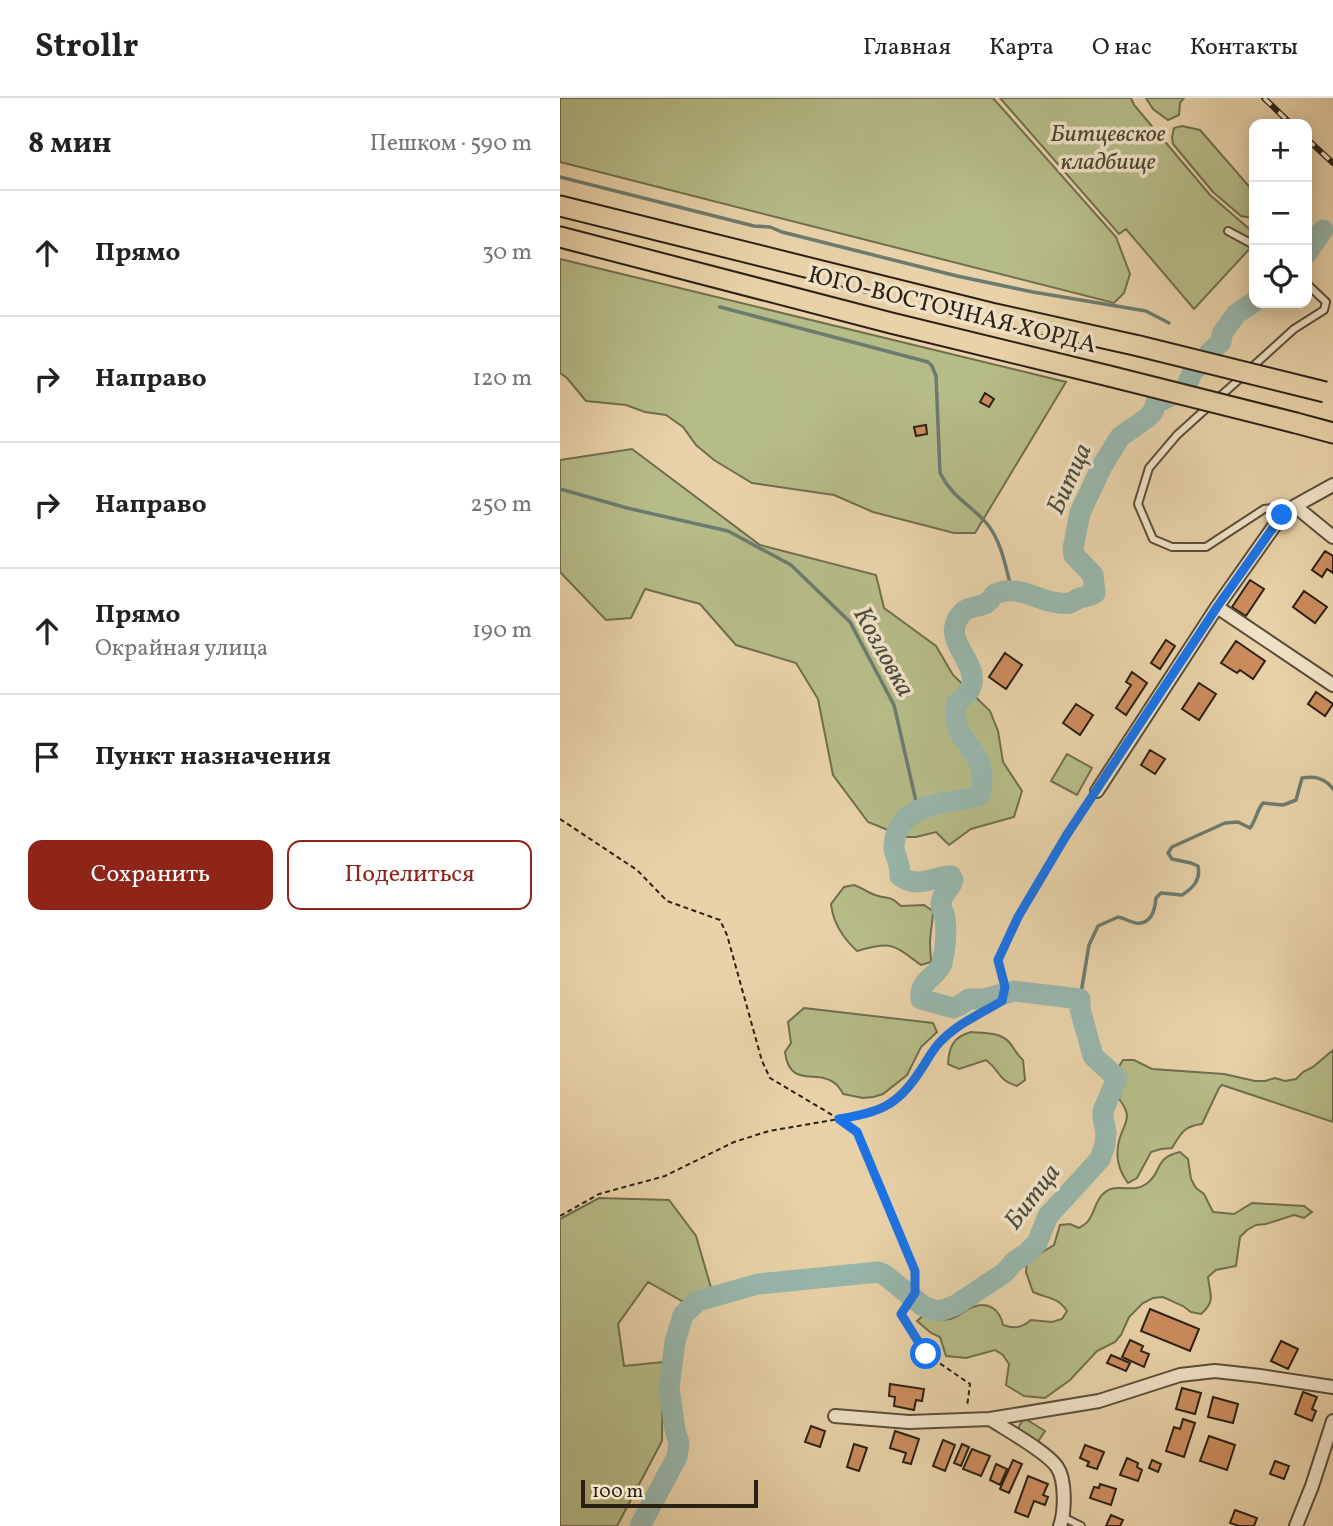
<!DOCTYPE html>
<html lang="ru">
<head>
<meta charset="utf-8">
<style>
  :root { --surface:#fff; --page:#f2f2f2; --text:#222; --muted:#767676; --line:#e0e0e0; --accent:#8f2418 }
  body { margin:0; font-family:Vollkorn,serif; background:var(--page); color:var(--text) }
  .controls { position:absolute; right:21px; top:21px; display:grid; overflow:hidden; border-radius:14px; box-shadow:0 4px 18px #0003 }
  .controls button { width:63px; height:63px; display:grid; place-items:center; padding:0; border:0; border-bottom:2px solid var(--line); background:var(--surface); color:var(--text); font:35px sans-serif }
  .scale { position:absolute; left:21px; bottom:18px; width:177px; box-sizing:border-box; padding-left:7px; border:4px solid #2a2115; border-top:0; font-size:19px; line-height:24px; white-space:nowrap; color:#2a2115; -webkit-text-stroke:5px #f1e2c7; paint-order:stroke }
  .stop { position:absolute; width:21px; height:21px; margin:-16px; border:5px solid #1a73e8; border-radius:50%; background:#fff }
  .stop.end { background:#1a73e8; border-color:#fff; box-shadow:0 2px 7px #0008 }
  .list { margin:0; padding:0; list-style:none }
  h2 { display:flex; justify-content:space-between; align-items:center; height:91px; margin:0; padding:0 28px; font-size:30px }
  h2 small { font-size:23px; font-weight:400; color:var(--muted) }
  .list li { display:grid; grid-template-columns:46px 1fr auto; gap:21px; align-items:center; box-sizing:border-box; height:126px; padding:0 28px; border-top:2px solid var(--line) }
  .list b { display:block; font-size:26px; white-space:nowrap }
  .list p { margin:0; font-size:23px; white-space:nowrap; color:var(--muted) }
  .list em { font-size:23px; font-style:normal; color:var(--muted) }
  .actions { display:flex; gap:14px; padding:21px 28px }
  .actions a { flex:1; padding:16px 0; border:2px solid var(--accent); border-radius:14px; text-align:center; font-size:24px; color:var(--accent) }
  .actions .main { background:var(--accent); color:#fff }
  .icon { flex:none; width:38px; height:38px; fill:none; stroke:currentColor; stroke-width:2; stroke-linecap:round; stroke-linejoin:round }
  .map { position:relative; flex:none; width:773px; height:1428px; overflow:hidden }
  header { display:flex; align-items:center; gap:42px; box-sizing:border-box; height:98px; padding:0 35px; background:var(--surface); border-bottom:2px solid var(--line) }
  header strong { font-size:33px }
  nav { display:flex; gap:38px; margin-inline-start:auto; font-size:24px }
  main { display:flex }
  aside { flex:1; background:var(--surface) }
  .map>svg:first-child { display:block }
  .green { fill:#b6bc88; stroke:#706e4e; stroke-width:2 }
  .lines { fill:none; stroke-linecap:round; stroke-linejoin:round }
  .stream { stroke:#6c7b70; stroke-width:3.5 }
  .river { stroke:#98b7ad; stroke-width:21 }
  .building { fill:#cd8c5e; stroke:#2a2115; stroke-width:2 }
  .service-casing { stroke:#5a4d3a; stroke-width:10 }
  .minor-casing { stroke:#5a4d3a; stroke-width:16 }
  .primary-casing { stroke:#2a2115; stroke-width:23 }
  .path { stroke:#2a2115; stroke-width:2; stroke-dasharray:5 3.5; stroke-linecap:butt }
  .service { stroke:#f1e2c7; stroke-width:6 }
  .minor { stroke:#f1e2c7; stroke-width:12 }
  .primary { stroke:#e9d2a9; stroke-width:19 }
  .rail-casing { stroke:#2a2115; stroke-width:6 }
  .rail { stroke:#f1e2c7; stroke-width:3.5; stroke-dasharray:10; stroke-linecap:butt }
  .primary-bridge-casing { stroke:#2a2115; stroke-width:23; stroke-linecap:butt }
  .primary-bridge { stroke:#e9d2a9; stroke-width:19 }
  .route { stroke:#1a73e8; stroke-width:9 }
  .labels { text-anchor:middle; dominant-baseline:central; stroke-width:7; stroke-linejoin:round; paint-order:stroke }
  .park-label { font-size:24px; font-style:italic; fill:#4d4832; stroke:#f1e2c7 }
  .street-label { font-size:24px; fill:#2a2115; stroke:#f1e2c7 }
  .water-label { font-size:26px; font-style:italic; fill:#4b4e43; stroke:#f1e2c7 }
</style>
</head>
<body>
<header>
<strong>Strollr</strong>
<nav><a>Главная</a><a>Карта</a><a>О нас</a><a>Контакты</a></nav>
</header>
<main>
<aside>
<h2>8 мин<small>Пешком · 590 m</small></h2>
<ul class="list">
<li><svg class="icon" aria-label="ahead" viewBox="0 0 24 24"><path d="M12 20V5M6 11l6-6 6 6"/></svg><div><b>Прямо</b></div><em>30 m</em></li>
<li><svg class="icon" aria-label="right" viewBox="0 0 24 24"><path d="M7 20v-9h11M14 6l5 5-5 5"/></svg><div><b>Направо</b></div><em>120 m</em></li>
<li><svg class="icon" aria-label="right" viewBox="0 0 24 24"><path d="M7 20v-9h11M14 6l5 5-5 5"/></svg><div><b>Направо</b></div><em>250 m</em></li>
<li><svg class="icon" aria-label="ahead" viewBox="0 0 24 24"><path d="M12 20V5M6 11l6-6 6 6"/></svg><div><b>Прямо</b><p>Окрайная улица</p></div><em>190 m</em></li>
<li><svg class="icon" aria-label="arrive" viewBox="0 0 24 24"><path d="M6 21V4h12l-3 4 3 4H6"/></svg><div><b>Пункт назначения</b></div></li>
</ul>
<div class="actions"><a class="main">Сохранить</a><a>Поделиться</a></div>
</aside>
<div class="map">
<svg width="773" height="1428" viewBox="0 0 773 1428">
  <rect width="100%" height="100%" fill="#e9d2a9"/>
  <filter id="stains"><feTurbulence type="fractalNoise" baseFrequency=".00286" numOctaves="4"/><feColorMatrix values="0 0 0 0 .2 0 0 0 0 .09 0 0 0 0 .02 0 0 0 .5 -.17"/></filter>
  <radialGradient id="worn" r=".72"><stop offset=".6" stop-color="#630" stop-opacity="0"/><stop offset="1" stop-color="#630" stop-opacity=".3"/></radialGradient>
  <path class="green" d="M0 0H433L556 139 570 176 564 195 554 205 0 64Z
    M440 0H571L574 7 650 97 694 135V146L634 211 566 131 559 136Z
    M586 0H624L620 5 619 17 608 22 593 11Z
    M622 28 640 32 694 94V119L692 120 681 118 653 94 613 46 612 39 614 30Z
    M0 161 506 284 415 435H394L313 414 274 397 192 385 154 362 136 347 123 329 106 317 85 314 66 307 26 303 7 280 0 275Z
    M72 351 200 447 316 477 324 510 376 548 393 577 430 613 438 633 443 664 462 693 454 719 411 731 389 747 376 734 356 739H345L308 724 273 677 258 601 236 565 176 547 140 506 85 491 71 520 46 522 0 474V362Z
    M507 656 532 670 517 697 491 683Z
    M294 787C303 790 308 795 315 797 329 802 328 796 341 808L364 807 373 813C373 824 370 834 370 845 370 851 371 857 371 864L361 867C332 846 333 843 297 853 284 841 273 825 271 806L284 789Z
    M244 910 373 925 377 934 361 949 347 977 323 996 313 999 303 1000 283 996C283 995 278 988 277 987 259 969 230 993 225 954L231 945 228 924Z
    M411 934C423 935 440 934 449 944 454 950 457 957 463 962L465 982 457 988C437 982 441 973 426 962L399 971 388 966C389 949 393 939 411 934Z
    M773 952V1024L662 987 659 990 642 1026C624 1028 621 1035 612 1050L601 1051 591 1054 577 1080 568 1085C558 1072 555 1059 559 1043 564 1024 574 1020 559 1001 562 989 563 981 558 970L563 962H574L592 971 664 976 695 983H705L715 980 725 983 736 981 743 974 753 969Z
    M620 1054 628 1061 631 1081 636 1090 644 1096 653 1114 674 1116 692 1105 744 1108 752 1114 744 1120 734 1117 706 1126 696 1127 687 1132 680 1139 676 1168 656 1172 648 1179C650 1197 656 1203 641 1216L631 1214 623 1208 603 1199 593 1200 583 1205 569 1219 561 1237 555 1244 537 1253 510 1282 485 1300 464 1298 446 1287 449 1266 443 1257 435 1252 406 1260 386 1258 380 1239 371 1235 357 1223 365 1216C374 1220 383 1224 393 1220 400 1218 406 1211 413 1209 429 1203 440 1212 443 1227 455 1231 461 1230 471 1222L492 1224 502 1221 507 1213C497 1198 487 1201 473 1194L466 1174 467 1163 494 1147 500 1127 510 1126 519 1130C522 1128 526 1126 528 1123 535 1115 535 1102 544 1095 556 1084 573 1096 586 1086 603 1075 593 1060 620 1054Z
    M39 1100 109 1102 136 1138 152 1193 129 1207 88 1184 58 1226 64 1268 103 1264 102 1343 57 1428H0V1121Z
    M464 1320 485 1333 477 1345 457 1332Z"/>
  <g class="lines">
    <path class="stream" d="M0 79 194 128 210 129 222 134 397 178 473 194 586 213 609 225
      M160 209 368 264 372 268 376 278 380 375C393 401 412 407 428 427 442 445 446 471 452 493
      M0 391 67 410 168 433 231 467 290 524 334 607 358 712
      M520 901 529 847 538 828 558 819C564 820 570 824 576 825 591 827 595 812 596 800L601 795 622 797C633 790 641 782 638 768L631 765 612 761 608 755 612 749 665 725 678 724 690 730C696 722 697 712 703 705L723 707 736 702 742 680C755 678 765 680 773 691"/>
    <path class="river" d="M747 155 763 132
      M80 1428 117 1359 119 1345 115 1332 109 1290 115 1244 123 1217 138 1203 198 1186 318 1174 325 1177 363 1208 376 1213 383 1212 396 1207 444 1175 455 1163 467 1155 477 1145 488 1118 540 1061 545 1047 546 1034 543 1020V1013L557 980 533 958 520 911V901L454 893 424 901H409L400 907 393 910 361 901C359 881 377 880 382 865 385 853 387 834 385 821 385 816 381 811 381 806 381 796 391 791 393 782L391 778C370 779 358 791 340 778 340 775 340 771 339 768 338 760 333 754 334 747 337 712 371 706 400 702 408 701 413 701 420 697 421 689 423 681 422 674 417 647 389 639 397 605 442 573 371 546 403 514 410 507 420 510 428 504 431 502 432 498 435 496 461 484 484 509 510 505 513 504 516 501 520 500 526 498 529 499 535 495L533 477 514 457 513 451 520 415 542 368 560 339 587 320 593 314 596 305 626 291 628 284 633 273 646 262 650 254 661 244 662 236 676 216 694 204"/>
  </g>
  <path class="building" d="M425 295 434 301 429 309 420 304Z
    M366 327 367 336 356 338 354 329Z
    M765 453 773 458V475L767 471 762 479 752 472Z
    M690 482 704 491 686 518 672 509Z
    M744 493 767 509 755 525 733 509Z
    M606 542 615 548 600 571 591 565Z
    M676 543 705 563 693 581 680 572 677 575 661 565Z
    M445 555 462 567 446 591 429 579Z
    M572 574 587 585 566 617 556 610 571 587 566 584Z
    M639 585 656 596 639 622 622 611Z
    M756 594 773 606 765 618 748 606Z
    M516 606 533 617 520 637 503 625Z
    M590 652 605 661 595 676 581 667Z
    M590 1211 639 1231 630 1253 581 1233Z
    M570 1242 583 1248 581 1253 589 1256 584 1269 562 1259Z
    M721 1243 738 1251 728 1271 711 1263Z
    M551 1257 570 1265 566 1273 547 1265Z
    M330 1286 364 1291 362 1303 356 1302 354 1312 334 1308 335 1299 329 1298Z
    M622 1290 641 1295 635 1316 616 1311Z
    M743 1294 757 1299 752 1311 756 1313 752 1323 735 1316Z
    M653 1299 678 1306 673 1325 648 1319Z
    M623 1321 635 1325 624 1359 606 1353 614 1329 620 1331Z
    M251 1328 265 1333 260 1349 245 1344Z
    M335 1333 359 1341 351 1366 343 1364 346 1355 330 1350Z
    M649 1338 675 1347 667 1372 640 1363Z
    M383 1342 395 1347 385 1373 373 1368Z
    M294 1346 307 1350 299 1373 287 1369Z
    M402 1346 409 1349 401 1368 394 1365Z
    M525 1347 544 1354 537 1371 527 1368 529 1364 520 1360Z
    M412 1351 430 1358 421 1378 403 1371Z
    M567 1360 578 1365 577 1369 582 1372 578 1383 560 1377Z
    M453 1362 462 1366 449 1395 440 1391Z
    M592 1362 601 1366 598 1374 589 1370Z
    M715 1363 729 1368 724 1381 710 1376Z
    M436 1366 447 1371 440 1387 430 1382Z
    M468 1378 488 1386 483 1397 488 1399 485 1407 474 1403 468 1419 455 1414Z
    M540 1386 556 1391 551 1407 530 1400 534 1389 539 1390Z
    M675 1412 697 1420 694 1428H679L670 1425Z
    M551 1417 563 1422 560 1428H546Z"/>
  <g class="lines">
    <g class="service-casing">
      <path id="service" d="M668 133 694 147
        M691 270 734 231 764 212 766 204 747 186
        M657 301 683 278
        M649 308 617 337 589 370 578 406 593 441 612 449H646L704 411 729 408
        M503 1419 521 1428"/>
    </g>
    <g class="minor-casing">
      <path id="minor" d="M735 408 773 439
        M657 509 773 587
        M537 693 657 509 722 417 735 408 773 387
        M275 1318 349 1324 430 1321 539 1303 620 1277 655 1273 700 1278 773 1289
        M430 1321C447 1332 487 1354 497 1369 506 1382 505 1414 500 1428
        M736 1428 752 1388 773 1323"/>
    </g>
    <g class="primary-casing">
      <path id="primary" d="M0 108 431 215 579 248
        M0 139 331 225 549 278
        M736 325 773 335"/>
    </g>
    <path class="path" d="M0 721 77 772 107 803 160 822 167 837 202 963 210 980 279 1021 297 1034 355 1173V1195L341 1216 366 1256 410 1286 407 1309
      M0 1118 39 1096 105 1078 174 1044 209 1033 308 1016 324 1009 341 999 352 985 380 944 392 933 442 903 445 889 438 862 458 819 506 738 531 703"/>
    <use href="#service" class="service"/>
    <use href="#minor" class="minor"/>
    <use href="#primary" class="primary"/>
    <g class="rail-casing">
      <path id="rail" d="M704 0 731 26
        M747 41 773 65"/>
    </g>
    <use href="#rail" class="rail"/>
    <g class="primary-bridge-casing">
      <path id="primary-bridge" d="M579 248 765 294
        M549 278 736 325"/>
    </g>
    <use href="#primary-bridge" class="primary-bridge"/>
  </g>
  <g class="lines">
    <path class="route" d="M366 1256 341 1216 355 1195V1173L297 1034 279 1021C319 1014 337 1009 360 973 367 963 373 950 382 942 399 925 422 915 442 903L445 889 438 862 458 819 506 738 657 509 722 417"/>
  </g>
  <g class="labels">
    <g class="park-label">
      <text x="548" y="37">Битцевское<tspan x="548" dy="28">кладбище</tspan></text>
    </g>
    <g class="street-label">
      <text transform="translate(392 213) rotate(14)">ЮГО-ВОСТОЧНАЯ ХОРДА</text>
    </g>
    <g class="water-label">
      <text transform="translate(510 381) rotate(-66)">Битца</text>
      <text transform="translate(323 554) rotate(61)">Козловка</text>
      <text transform="translate(473 1099) rotate(-53)">Битца</text>
    </g>
  </g>
  <rect width="100%" height="100%" filter="url(#stains)"/>
  <rect width="100%" height="100%" fill="url(#worn)"/>
</svg>
<div class="controls">
<button>+</button>
<button>−</button>
<button><svg class="icon" aria-label="locate" viewBox="0 0 24 24"><circle cx="12" cy="12" r="6"/><path d="M12 2v4M12 18v4M2 12h4M18 12h4"/></svg></button>
</div>
<div class="scale">100 m</div>
<div class="stop" style="left:366px;top:1256px"></div>
<div class="stop end" style="left:722px;top:417px"></div>
</div>
</main>
</body>
</html>
